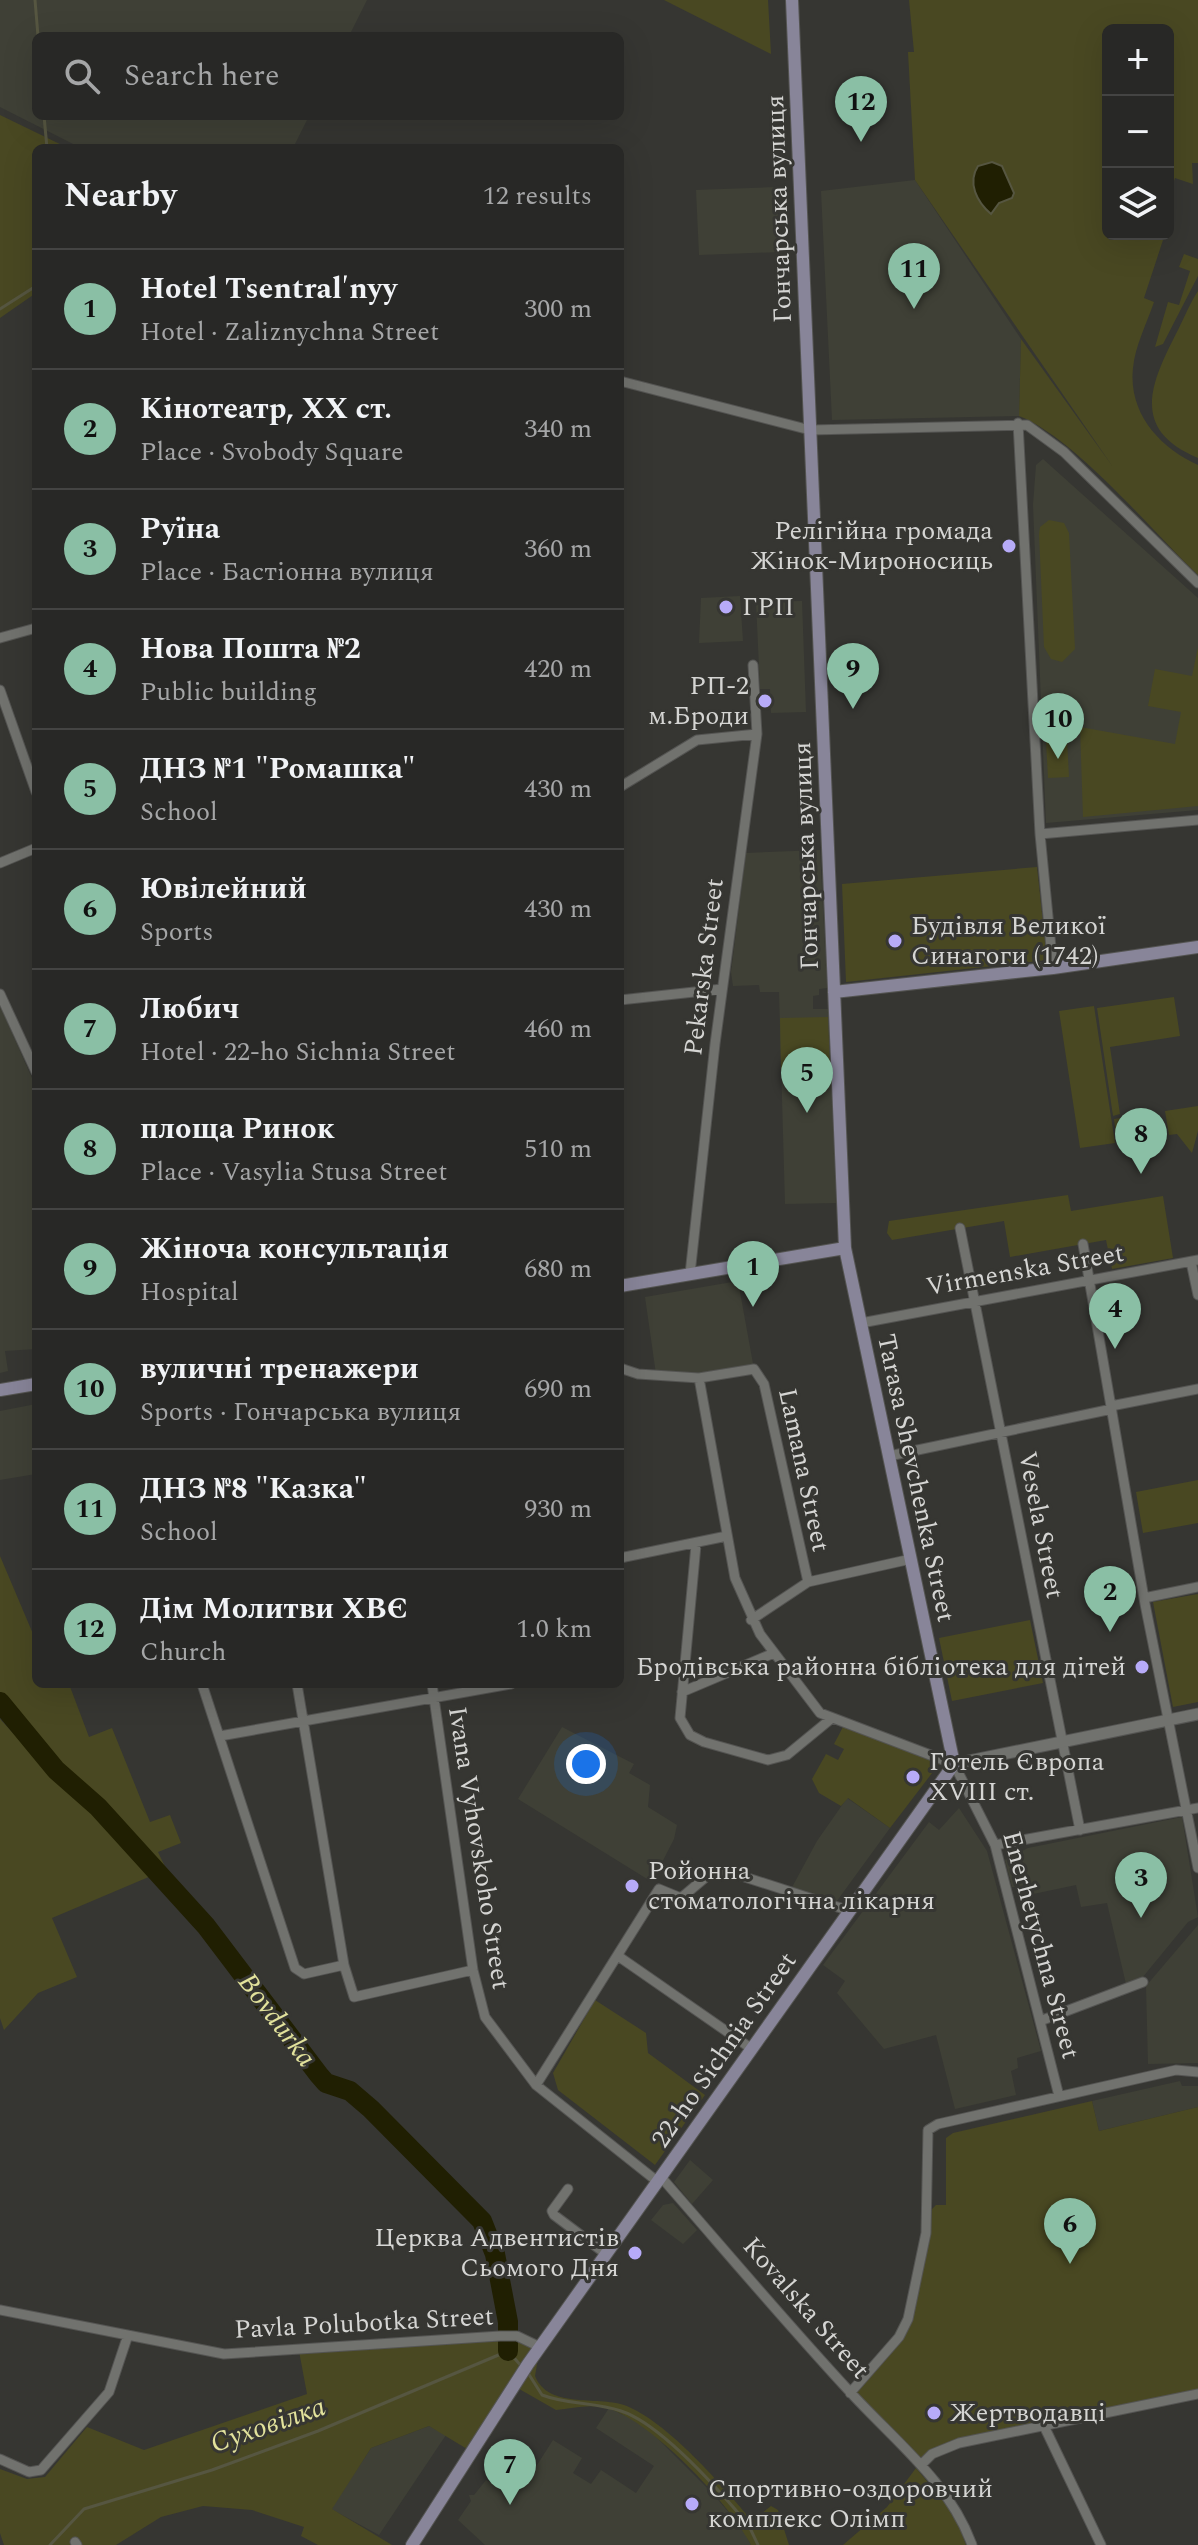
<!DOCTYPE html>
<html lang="en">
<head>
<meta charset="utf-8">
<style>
  :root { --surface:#282826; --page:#343432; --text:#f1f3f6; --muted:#a5a6a7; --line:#444443; --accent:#8abfa5 }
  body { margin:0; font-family:Spectral,serif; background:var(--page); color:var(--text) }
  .controls { position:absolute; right:24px; top:24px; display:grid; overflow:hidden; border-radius:12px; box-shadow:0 8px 32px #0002 }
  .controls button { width:72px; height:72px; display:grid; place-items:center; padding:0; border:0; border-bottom:2px solid var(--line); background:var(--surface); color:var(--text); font:40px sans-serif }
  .you { position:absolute; left:586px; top:1764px; width:28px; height:28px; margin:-20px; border:6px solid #fff; border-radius:50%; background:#1a73e8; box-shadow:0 0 0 12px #1a73e833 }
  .badge { display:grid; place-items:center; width:52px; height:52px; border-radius:50%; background:var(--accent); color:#111; font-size:26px; font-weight:700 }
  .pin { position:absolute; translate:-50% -66px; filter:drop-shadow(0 2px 4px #0008) }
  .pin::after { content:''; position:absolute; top:42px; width:28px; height:24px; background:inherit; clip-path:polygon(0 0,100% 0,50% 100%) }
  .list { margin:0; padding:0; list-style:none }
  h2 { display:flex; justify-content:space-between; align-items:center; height:104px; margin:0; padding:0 32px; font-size:34px }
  h2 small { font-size:26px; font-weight:400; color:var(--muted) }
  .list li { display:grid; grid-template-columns:52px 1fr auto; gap:24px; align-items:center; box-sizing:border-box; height:120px; padding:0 32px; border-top:2px solid var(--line) }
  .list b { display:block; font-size:30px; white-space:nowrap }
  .list p { margin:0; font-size:26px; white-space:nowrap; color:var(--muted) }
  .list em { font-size:26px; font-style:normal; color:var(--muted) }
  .icon { flex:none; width:44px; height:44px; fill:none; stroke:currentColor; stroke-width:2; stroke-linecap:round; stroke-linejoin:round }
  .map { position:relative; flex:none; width:1198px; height:2545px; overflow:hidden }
  .search { position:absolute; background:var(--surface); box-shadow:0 8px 32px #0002; left:32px; top:32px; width:592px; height:88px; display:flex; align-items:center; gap:20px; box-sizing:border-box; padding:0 28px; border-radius:12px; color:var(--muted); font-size:30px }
  .panel { position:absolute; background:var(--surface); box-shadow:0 8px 32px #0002; left:32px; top:144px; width:592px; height:1544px; border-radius:12px }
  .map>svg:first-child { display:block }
  .built { fill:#3f4036 }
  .green { fill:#494822 }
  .water { fill:#201f02; stroke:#565641; stroke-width:2 }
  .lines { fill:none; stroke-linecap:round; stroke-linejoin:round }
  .stream { stroke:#565641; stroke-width:3 }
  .river { stroke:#201f02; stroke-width:20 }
  .minor-casing { stroke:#545452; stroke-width:11 }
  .tertiary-casing { stroke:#545452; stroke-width:13 }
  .secondary-casing { stroke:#545452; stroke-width:14 }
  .minor { stroke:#71726e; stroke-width:9 }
  .tertiary { stroke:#71726e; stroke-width:11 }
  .secondary { stroke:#888599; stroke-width:12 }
  .poi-dot { fill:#b7abf8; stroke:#363632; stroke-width:3 }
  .labels { text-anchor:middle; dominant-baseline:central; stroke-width:6; stroke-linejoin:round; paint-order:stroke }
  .street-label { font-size:26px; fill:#d5d5d3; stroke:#363632 }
  .poi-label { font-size:26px; fill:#d5d5d3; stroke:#363632; text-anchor:start }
  .water-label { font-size:28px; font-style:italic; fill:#e2e29c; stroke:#363632 }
</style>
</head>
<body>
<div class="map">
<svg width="1198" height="2545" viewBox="0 0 1198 2545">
  <rect width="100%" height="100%" fill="#363632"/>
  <path class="built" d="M0 0H367L349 36H36V116H309L293 148H81L0 107Z
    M915 180 1021 339 1019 416 832 420 821 191Z
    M777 187 780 252 699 255 696 190Z
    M1043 459 1198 598V810L1046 823 1033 505 1036 465Z
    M740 596 743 641 699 643 701 598Z
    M802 601 806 712 771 713 770 689H760L756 602Z
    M820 850 827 988 819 989V995L813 996V1009H828L836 1203 785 1204 779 992H760L759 985 733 986 731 972 746 853Z
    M0 1006 36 1087V1349L5 1351 8 1371 0 1373Z
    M738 1281 754 1369 699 1378 656 1374 645 1297Z
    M36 1404V1474L0 1480V1411Z
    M562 1727 634 1764 629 1773 650 1785 648 1807 677 1825 674 1839 652 1882 518 1799Z
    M847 1798 890 1828 834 1905 790 1891 817 1841Z
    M959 1808 987 1851 1041 2051 1017 2058 1018 2068 1011 2071 1016 2095 955 2109 936 2035 884 2049 837 1993 845 1981 823 1965 929 1822 939 1830Z
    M1182 1817 1198 1917 1188 1922 1142 1978 1126 1984 1107 1903 1081 1907 1076 1885 1019 1897 1016 1887H1012L1005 1860 1028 1848Z
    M1198 1925V2063L1148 2064 1146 1986Z
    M1180 2081 1182 2086H1198V2107L1099 2131 1092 2101Z
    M690 2160 713 2180 692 2204 674 2182Z
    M673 2203 697 2230 683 2244 651 2220 663 2205Z
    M609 2408 643 2424 713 2494 743 2529 751 2545H485L458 2520 471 2501 469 2495H474L486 2480 498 2486 507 2473 525 2484 553 2440 582 2458 573 2473 591 2484 601 2470 636 2493 654 2466 596 2428Z
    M429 2426 446 2435 379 2535 331 2509 371 2448Z"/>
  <path class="green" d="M664 0H768L771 54Z
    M909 0H1198V163H1192L1193 184 1175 178 1168 198V30H1108V234H1156L1155 238 1163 240 1144 298 1154 302C1147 323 1135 346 1133 368 1128 413 1160 448 1198 465V575C1151 530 1075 438 1019 416L1021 339 1113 467 915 180 908 52H914Z
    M0 115 68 148H36V293L0 318Z
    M1184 254 1198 259V276L1163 344 1155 347 1168 302 1179 305 1190 271 1179 267Z
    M1198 291V458C1128 429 1152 381 1178 330 1185 316 1190 303 1198 291Z
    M1049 520 1064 523 1069 533 1075 649 1062 662 1051 659 1044 647 1039 534 1040 527Z
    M1198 647V806L1083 817 1080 727 1175 744 1181 712 1148 706 1155 669 1192 676Z
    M1067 739 1069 777 1048 778 1046 741Z
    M1037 867 1047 960 846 982 842 884Z
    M1174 997 1180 1036 1110 1047 1120 1114 1113 1116 1097 1008Z
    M1094 1006 1115 1143 1080 1148 1059 1011Z
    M828 1017 830 1070 781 1071 780 1018Z
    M1198 1106V1131L1192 1153 1177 1134 1169 1135 1165 1111Z
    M1147 1114 1150 1138 1117 1143 1114 1119Z
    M1068 1195 1071 1211 1163 1196 1173 1258 1112 1269 1106 1240 1010 1257 1004 1221 892 1240 887 1233 889 1221Z
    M1198 1480V1523L1143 1533 1136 1492Z
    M0 1556 36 1641V1684H69L89 1737 112 1728 150 1822 170 1815 181 1843 158 1852 172 1881 220 1934 263 1999 298 2038 321 2072 352 2088 382 2114 461 2198 483 2217 494 2237 513 2333H505L492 2255 479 2223 369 2111 317 2078 285 2034 257 2004 212 1939 105 1821 151 1876 52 1918 77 1977 38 1993 4 2030 0 2018V1719L60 1784 69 1790 0 1714Z
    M1198 1594V1702L1173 1707 1153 1602Z
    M1030 1620 1043 1683 952 1701 939 1638Z
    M844 1725 939 1764 890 1828 848 1798 841 1806 819 1793 812 1779 826 1754 838 1760 844 1749 834 1744Z
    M595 2000 646 2033 648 2053 705 2095 655 2165 558 2090 553 2073Z
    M1092 2101 1099 2131 1198 2107V2389L961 2439 920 2461 853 2392 901 2338 930 2211 936 2205H946V2138L953 2133Z
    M503 2336 540 2347 535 2376C548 2409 597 2396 624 2405 666 2420 724 2487 752 2521L771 2506 778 2510 789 2545H751C731 2505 653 2423 610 2409 592 2403 573 2408 556 2410L514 2386 472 2452 429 2426 371 2448 332 2509 392 2545H318L301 2536 304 2527 252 2510 203 2506 161 2517 116 2545H4L0 2533V2469L27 2479 45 2477 87 2427 144 2450 307 2394 299 2351Z
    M916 2468 955 2515 966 2545H843L887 2507Z"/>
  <path class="water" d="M992 162 1002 166 1014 193 1012 198 999 203 991 214C977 202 967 183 978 166Z"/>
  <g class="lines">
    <path class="stream" d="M35 0 38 36
      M44 116 47 148
      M0 309 36 286
      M528 2373 542 2395C568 2405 595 2402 621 2411 661 2424 718 2489 746 2522
      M749 2526 758 2545
      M50 2545 84 2509 212 2470 318 2431 508 2351 523 2368"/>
    <path class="river" d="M0 1702 56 1770 98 1807 206 1926 319 2075 326 2083 350 2091 371 2109 482 2221 495 2254 508 2322V2351"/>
    <g class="minor-casing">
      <path id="minor" d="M620 381 810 430 1027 425 1064 452 1198 583
        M1018 423 1040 834 1053 968
        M0 638 36 628
        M0 690 36 792
        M620 787 697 740 757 734
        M1040 834 1198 820
        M0 863 36 848
        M0 994 36 1072
        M620 1000 722 989
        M960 1228 1080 1830
        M1083 1244 1145 1604 1198 1868
        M1191 1262 1198 1295
        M690 1274 715 1044 757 734 753 665
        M861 1323 1198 1260
        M620 1368 638 1374 699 1378 735 1578 760 1634 820 1713 954 1764 995 1845 1059 2096
        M699 1378 754 1369 764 1384 808 1582 911 1559
        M1111 1406 1198 1389
        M889 1456 1112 1409
        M696 1545 680 1718 690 1735 704 1742 768 1760 787 1755 832 1718
        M620 1558 727 1536
        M1144 1598 1198 1587
        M751 1620 808 1582
        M202 1684 295 1968 304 1974 344 1965
        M297 1684 344 1965 354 1997 473 1970
        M432 1684 473 1970 485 2017 536 2085 658 2182
        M682 1692 774 1653
        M220 1736 511 1684
        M995 1845 1198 1808
        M618 1956 752 2049
        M1040 2021 1143 1982
        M536 2085 659 1889 681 1898 713 1871 723 1870 850 1911
        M661 2177C724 2249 786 2323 851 2393 895 2441 950 2483 972 2545
        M568 2189 552 2211 554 2215 606 2254
        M0 2310 224 2354 500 2336H517L540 2347
        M850 2393 899 2337 908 2319 926 2233 928 2130 938 2124 1176 2070 1198 2072
        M1044 2426 1101 2545
        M0 2459 29 2472 41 2470 109 2392 128 2335
        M921 2465 932 2454 959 2443 1198 2394
        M75 2542 77 2545"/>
    </g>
    <g class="tertiary-casing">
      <path id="tertiary" d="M954 1764 1198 1714"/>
    </g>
    <g class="secondary-casing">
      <path id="secondary" d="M834 992 1053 968 1198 947
        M620 1286 845 1248
        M0 1390 36 1384
        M412 2545 528 2364 954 1764 845 1248 792 0"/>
    </g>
    <use href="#minor" class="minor"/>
    <use href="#tertiary" class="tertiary"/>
    <use href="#secondary" class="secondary"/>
  </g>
  <g class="poi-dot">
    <circle cx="1009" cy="546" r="8"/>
    <circle cx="726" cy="607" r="8"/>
    <circle cx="765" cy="701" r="8"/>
    <circle cx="895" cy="941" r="8"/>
    <circle cx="1142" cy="1667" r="8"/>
    <circle cx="913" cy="1777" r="8"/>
    <circle cx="632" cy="1886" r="8"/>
    <circle cx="635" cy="2253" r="8"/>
    <circle cx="934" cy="2413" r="8"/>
    <circle cx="692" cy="2504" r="8"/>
  </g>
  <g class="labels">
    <g class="street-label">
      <text transform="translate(779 209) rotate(-92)">Гончарська вулиця</text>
      <text transform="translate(806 856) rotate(-92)">Гончарська вулиця</text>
      <text transform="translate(704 967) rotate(-83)">Pekarska Street</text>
      <text transform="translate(1025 1270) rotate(-10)">Virmenska Street</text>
      <text transform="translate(804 1470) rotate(78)">Lamana Street</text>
      <text transform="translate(916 1478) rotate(78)">Tarasa Shevchenka Street</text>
      <text transform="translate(1041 1525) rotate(79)">Vesela Street</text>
      <text transform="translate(479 1848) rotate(81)">Ivana Vyhovskoho Street</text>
      <text transform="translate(1041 1945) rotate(75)">Enerhetychna Street</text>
      <text transform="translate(724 2050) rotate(-55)">22-ho Sichnia Street</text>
      <text transform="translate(806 2308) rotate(49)">Kovalska Street</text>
      <text transform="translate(364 2323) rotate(-3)">Pavla Polubotka Street</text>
    </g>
    <g class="poi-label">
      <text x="993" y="531" text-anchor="end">Релігійна громада<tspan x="993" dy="30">Жінок-Мироносиць</tspan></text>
      <text x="742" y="607">ГРП</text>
      <text x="749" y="686" text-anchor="end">РП-2<tspan x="749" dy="30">м.Броди</tspan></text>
      <text x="911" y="926">Будівля Великої<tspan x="911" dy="30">Синагоги (1742)</tspan></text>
      <text x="1126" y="1667" text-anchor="end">Бродівська районна бібліотека для дітей</text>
      <text x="929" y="1762">Готель Європа<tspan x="929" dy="30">XVIII ст.</tspan></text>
      <text x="648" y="1871">Ройонна<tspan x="648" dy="30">стоматологічна лікарня</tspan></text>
      <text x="619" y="2238" text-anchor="end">Церква Адвентистів<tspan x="619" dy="30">Сьомого Дня</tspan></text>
      <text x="950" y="2413">Жертводавці</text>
      <text x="708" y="2489">Спортивно-оздоровчий<tspan x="708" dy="30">комплекс Олімп</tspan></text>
    </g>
    <g class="water-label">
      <text transform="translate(277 2020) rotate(53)">Bovdurka</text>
      <text transform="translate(268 2425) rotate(-19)">Суховілка</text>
    </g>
  </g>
</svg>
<div class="controls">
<button>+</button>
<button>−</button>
<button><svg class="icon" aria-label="layers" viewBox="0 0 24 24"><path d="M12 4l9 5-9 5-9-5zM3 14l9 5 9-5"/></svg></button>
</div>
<div class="you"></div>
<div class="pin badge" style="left:753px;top:1307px">1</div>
<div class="pin badge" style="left:1110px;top:1632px">2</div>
<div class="pin badge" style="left:1141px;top:1918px">3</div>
<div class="pin badge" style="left:1115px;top:1349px">4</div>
<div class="pin badge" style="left:807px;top:1113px">5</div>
<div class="pin badge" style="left:1070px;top:2264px">6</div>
<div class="pin badge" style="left:510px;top:2505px">7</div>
<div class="pin badge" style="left:1141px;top:1174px">8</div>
<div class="pin badge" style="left:853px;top:709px">9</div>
<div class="pin badge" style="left:1058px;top:759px">10</div>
<div class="pin badge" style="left:914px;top:309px">11</div>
<div class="pin badge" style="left:861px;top:142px">12</div>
<div class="search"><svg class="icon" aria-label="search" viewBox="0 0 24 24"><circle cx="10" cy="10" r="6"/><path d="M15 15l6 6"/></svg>Search here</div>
<section class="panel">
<h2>Nearby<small>12 results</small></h2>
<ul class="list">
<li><span class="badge">1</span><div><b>Hotel Tsentralʹnyy</b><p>Hotel · Zaliznychna Street</p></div><em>300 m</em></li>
<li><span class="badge">2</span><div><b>Кінотеатр, XX ст.</b><p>Place · Svobody Square</p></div><em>340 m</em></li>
<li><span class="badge">3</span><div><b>Руїна</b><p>Place · Бастіонна вулиця</p></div><em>360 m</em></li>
<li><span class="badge">4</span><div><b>Нова Пошта №2</b><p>Public building</p></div><em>420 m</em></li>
<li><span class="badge">5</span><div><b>ДНЗ №1 &quot;Ромашка&quot;</b><p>School</p></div><em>430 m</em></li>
<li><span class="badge">6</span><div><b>Ювілейний</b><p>Sports</p></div><em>430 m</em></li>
<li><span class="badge">7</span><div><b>Любич</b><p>Hotel · 22-ho Sichnia Street</p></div><em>460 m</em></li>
<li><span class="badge">8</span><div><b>площа Ринок</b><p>Place · Vasylia Stusa Street</p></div><em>510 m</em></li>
<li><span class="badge">9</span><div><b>Жіноча консультація</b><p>Hospital</p></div><em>680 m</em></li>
<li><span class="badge">10</span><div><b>вуличні тренажери</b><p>Sports · Гончарська вулиця</p></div><em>690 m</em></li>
<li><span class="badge">11</span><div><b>ДНЗ №8 &quot;Казка&quot;</b><p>School</p></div><em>930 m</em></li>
<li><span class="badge">12</span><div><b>Дім Молитви ХВЄ</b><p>Church</p></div><em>1.0 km</em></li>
</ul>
</section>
</div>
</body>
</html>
